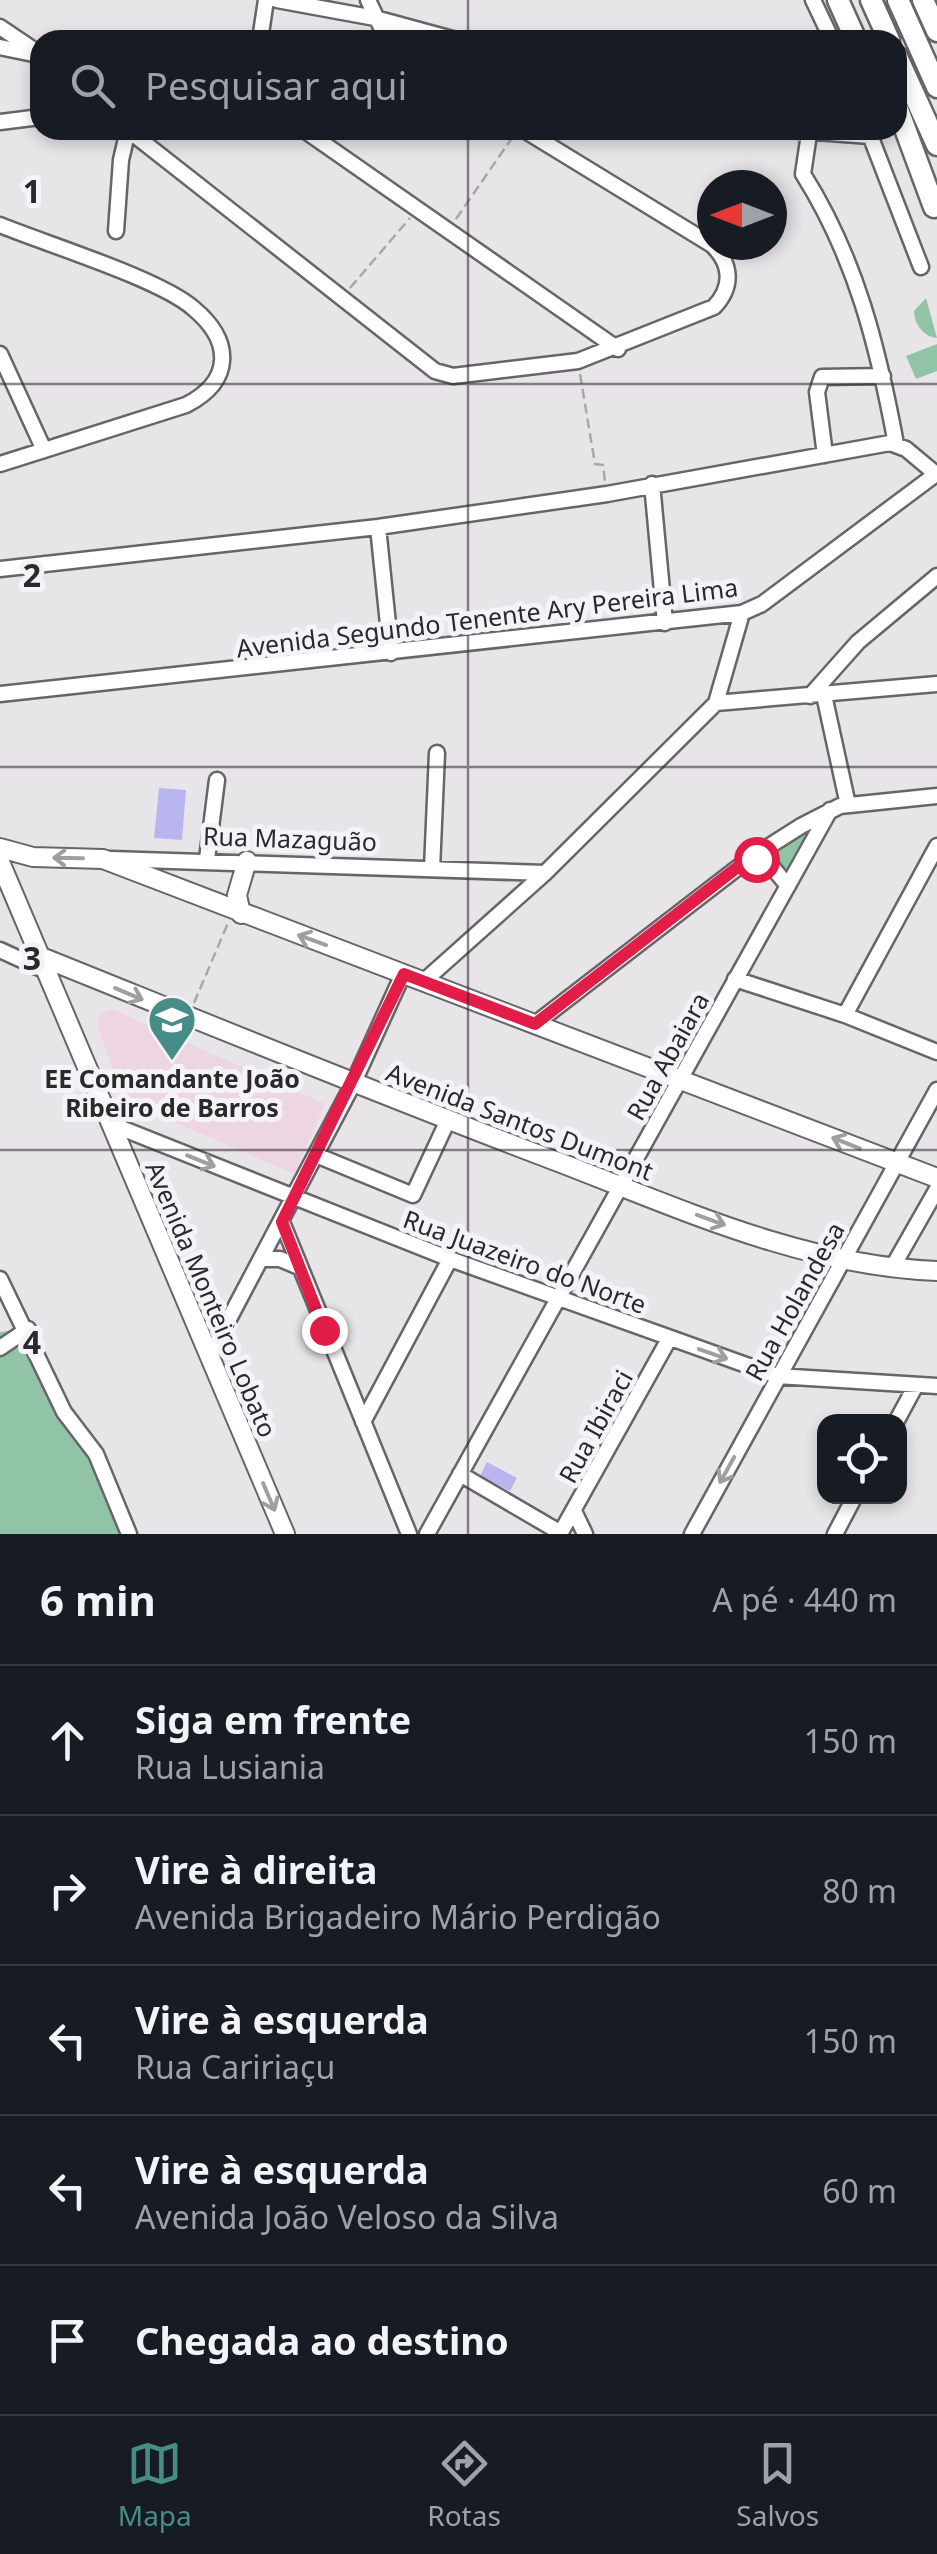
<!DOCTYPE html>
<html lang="pt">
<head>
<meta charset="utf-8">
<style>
  :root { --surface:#171b24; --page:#242831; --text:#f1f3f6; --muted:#9ea1a6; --line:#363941; --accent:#468d87 }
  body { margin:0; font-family:"Noto Sans",sans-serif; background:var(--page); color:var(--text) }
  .controls { position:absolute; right:30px; bottom:30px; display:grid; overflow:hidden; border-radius:20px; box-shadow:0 5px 15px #0003 }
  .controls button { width:90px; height:90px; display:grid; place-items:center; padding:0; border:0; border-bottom:2px solid var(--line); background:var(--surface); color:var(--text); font:50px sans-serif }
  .compass { position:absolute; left:697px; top:170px; width:90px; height:90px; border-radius:50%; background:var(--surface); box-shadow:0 5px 15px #0003; rotate:270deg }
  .stop { position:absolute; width:30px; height:30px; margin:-22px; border:8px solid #e11d48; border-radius:50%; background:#fff }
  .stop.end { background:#e11d48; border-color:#fff; box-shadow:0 2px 10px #0008 }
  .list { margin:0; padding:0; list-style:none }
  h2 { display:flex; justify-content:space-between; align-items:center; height:130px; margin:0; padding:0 40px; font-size:42px }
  h2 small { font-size:32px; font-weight:400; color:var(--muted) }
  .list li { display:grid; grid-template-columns:65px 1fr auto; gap:30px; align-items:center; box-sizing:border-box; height:150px; padding:0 40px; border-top:2px solid var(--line) }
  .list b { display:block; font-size:38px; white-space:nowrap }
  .list p { margin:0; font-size:32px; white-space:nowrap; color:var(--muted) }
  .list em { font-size:32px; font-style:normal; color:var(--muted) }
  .icon { flex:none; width:55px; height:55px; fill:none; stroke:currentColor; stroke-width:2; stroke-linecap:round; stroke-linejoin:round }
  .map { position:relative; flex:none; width:937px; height:1534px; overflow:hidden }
  .search { position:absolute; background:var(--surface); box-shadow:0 5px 15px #0003; left:30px; right:30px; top:30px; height:110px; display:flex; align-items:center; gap:25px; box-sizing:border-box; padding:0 35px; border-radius:30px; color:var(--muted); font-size:38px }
  .sheet { height:880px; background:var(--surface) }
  nav { display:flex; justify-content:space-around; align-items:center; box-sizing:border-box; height:140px; border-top:2px solid var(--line); background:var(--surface); font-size:28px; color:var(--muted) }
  nav a { display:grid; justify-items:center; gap:5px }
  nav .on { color:var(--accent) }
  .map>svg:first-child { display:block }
  .education { fill:#edd5e1 }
  .green { fill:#91c4a6 }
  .building { fill:#b9b6ef }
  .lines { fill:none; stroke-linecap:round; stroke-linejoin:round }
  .minor-casing { stroke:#676568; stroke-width:19 }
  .major-casing { stroke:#676568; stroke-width:22 }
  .highway-casing { stroke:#676568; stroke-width:25 }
  .path { stroke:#a9a7aa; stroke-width:2.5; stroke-dasharray:10 5; stroke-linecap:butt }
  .minor { stroke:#fff; stroke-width:14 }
  .major { stroke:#fff; stroke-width:18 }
  .highway { stroke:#fff; stroke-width:20 }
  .oneway { stroke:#a09fa0 }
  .route { stroke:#e11d48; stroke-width:12 }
  .grid { fill:none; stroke:#2b2a2b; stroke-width:2.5; stroke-opacity:0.55 }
  .labels { text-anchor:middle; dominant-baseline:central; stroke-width:10; stroke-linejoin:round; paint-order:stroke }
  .street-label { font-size:25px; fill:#2b2a2b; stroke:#f5f3f7 }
  .poi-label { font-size:25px; font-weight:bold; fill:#2b2a2b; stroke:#f5f3f7 }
  .grid-label { font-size:32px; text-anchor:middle; font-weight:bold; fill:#2b2a2b; stroke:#f5f3f7; stroke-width:10; stroke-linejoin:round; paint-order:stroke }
</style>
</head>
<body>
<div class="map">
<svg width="937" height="1534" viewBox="0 0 937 1534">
  <rect width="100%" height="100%" fill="#e8e5e9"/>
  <path class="education" d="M112 1009 325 1104 294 1174 125 1101 97 1026 101 1014Z"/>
  <path class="green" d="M926 298 937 338C924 337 914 324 914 311Z
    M937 344V371L916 379 906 356Z
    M818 824 787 882 779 862 759 857Z
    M28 1329 128 1534H0V1332Z"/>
  <path class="building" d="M159 788 186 790 182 840 154 838Z
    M487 1462 517 1478 510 1491 480 1476Z"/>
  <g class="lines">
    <g class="minor-casing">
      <path id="minor" d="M277 0 375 18 456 40
        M368 0 387 40
        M813 0 832 40
        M0 27 40 54
        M260 40 266 0
        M0 47 38 55
        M0 122 40 117
        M128 130 435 371 453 376 578 361 714 307C733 287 732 264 712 245L524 130
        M304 130 618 349
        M789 130 870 136
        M868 130 921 267
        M809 134 803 174C856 258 878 347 896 444
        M0 225C46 244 160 279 193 308 233 341 233 381 186 405L0 464
        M116 231 121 160 128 130
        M0 354 44 450
        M825 455 817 392 822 377 883 376
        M652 484 665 623
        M378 527 391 653
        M0 569 378 527 607 494 890 443 906 449 937 475
        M0 694 742 613 762 604 936 474
        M824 695 848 805
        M810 696 858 642 937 576
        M716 703 937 684
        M111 859 545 873
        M207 859 217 780
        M749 859 768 862 788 886
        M432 869 437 753
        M0 950 46 971
        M735 979 845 1015 937 1052
        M423 982 545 873 716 703 742 613
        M845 1015 937 846
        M535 1024 749 859 801 826 840 806 937 796
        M111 1124 450 1259 777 1376 937 1386
        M316 1155 413 1195 448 1120
        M282 1222 409 1534
        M262 1259H280L299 1267
        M892 1268 937 1189
        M0 1279 64 1412 96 1454 129 1534
        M0 1348 28 1329
        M210 1355 353 1084 403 974
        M363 1422 450 1259
        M896 1422 916 1385
        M460 1474 561 1533
        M574 1511 585 1534
        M427 1534 830 810
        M560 1534 669 1339
        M692 1534 937 1090
        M835 1534 855 1496"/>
    </g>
    <g class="major-casing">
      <path id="major" d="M0 848 33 857 103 859 937 1178
        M0 862 285 1534
        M241 914 237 895 247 861
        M39 956C213 1026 386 1097 561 1163 683 1210 805 1266 937 1271"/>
    </g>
    <g class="highway-casing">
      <path id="highway" d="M838 0 856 40
        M871 0 889 40
        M898 0 937 87
        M923 0 937 31
        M897 57 937 145
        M897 107 934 207"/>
    </g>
    <path class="path" d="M456 219 514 135
      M350 288 410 218
      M580 374 595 464 603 465 605 482
      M194 1003 228 923"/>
    <use href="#minor" class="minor"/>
    <use href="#major" class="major"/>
    <use href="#highway" class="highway"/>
  </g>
  <defs><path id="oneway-shaft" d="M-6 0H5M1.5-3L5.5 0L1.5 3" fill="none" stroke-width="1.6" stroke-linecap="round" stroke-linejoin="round" transform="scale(2.5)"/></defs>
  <g class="oneway">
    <use href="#oneway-shaft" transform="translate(68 858) rotate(-179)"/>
    <use href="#oneway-shaft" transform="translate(312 940) rotate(-160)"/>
    <use href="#oneway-shaft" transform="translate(129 994) rotate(23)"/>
    <use href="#oneway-shaft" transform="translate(846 1143) rotate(-158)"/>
    <use href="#oneway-shaft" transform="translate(201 1161) rotate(22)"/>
    <use href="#oneway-shaft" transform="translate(711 1220) rotate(20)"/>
    <use href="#oneway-shaft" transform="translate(713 1354) rotate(19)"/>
    <use href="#oneway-shaft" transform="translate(727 1470) rotate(119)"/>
    <use href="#oneway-shaft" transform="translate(269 1497) rotate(67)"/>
  </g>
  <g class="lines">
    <path class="route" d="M324 1330 282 1222 404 974 535 1024 748 859H756"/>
  </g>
  <path class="grid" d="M468 0V40M468 130V1534M0 384H937M0 767H937M0 1150H937"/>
  <defs>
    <g id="school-pin" transform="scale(2.5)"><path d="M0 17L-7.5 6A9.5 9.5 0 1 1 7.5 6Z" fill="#468d87" stroke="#f5f3f7"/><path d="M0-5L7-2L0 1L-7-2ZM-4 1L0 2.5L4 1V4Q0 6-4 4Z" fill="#fff"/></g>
  </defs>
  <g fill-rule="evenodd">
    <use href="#school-pin" x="172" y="1020"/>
  </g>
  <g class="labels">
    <g class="street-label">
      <text transform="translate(487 617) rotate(-7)">Avenida Segundo Tenente Ary Pereira Lima</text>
      <text transform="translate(290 838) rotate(2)">Rua Mazaguão</text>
      <text transform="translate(667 1056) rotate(-61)">Rua Abaiara</text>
      <text transform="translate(520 1121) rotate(21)">Avenida Santos Dumont</text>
      <text transform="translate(525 1261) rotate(20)">Rua Juazeiro do Norte</text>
      <text transform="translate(212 1299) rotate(67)">Avenida Monteiro Lobato</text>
      <text transform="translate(794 1301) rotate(-61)">Rua Holandesa</text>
      <text transform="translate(595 1426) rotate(-61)">Rua Ibiraci</text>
    </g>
    <g class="poi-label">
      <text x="172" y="1078">EE Comandante João<tspan x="172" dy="29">Ribeiro de Barros</tspan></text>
    </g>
  </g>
  <g class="grid-label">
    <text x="32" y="203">1</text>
    <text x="32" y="587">2</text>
    <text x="32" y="970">3</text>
    <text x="32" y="1354">4</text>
  </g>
</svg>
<div class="controls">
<button><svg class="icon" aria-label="locate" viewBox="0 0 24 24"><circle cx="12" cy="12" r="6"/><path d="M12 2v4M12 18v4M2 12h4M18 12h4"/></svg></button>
</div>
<svg class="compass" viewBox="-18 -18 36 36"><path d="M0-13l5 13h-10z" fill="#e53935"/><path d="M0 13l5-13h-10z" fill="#9ea1a6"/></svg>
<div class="stop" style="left:756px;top:859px"></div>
<div class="stop end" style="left:324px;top:1330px"></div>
<div class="search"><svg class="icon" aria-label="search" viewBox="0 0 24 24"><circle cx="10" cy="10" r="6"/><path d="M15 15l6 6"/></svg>Pesquisar aqui</div>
</div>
<section class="sheet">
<h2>6 min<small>A pé · 440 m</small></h2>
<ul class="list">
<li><svg class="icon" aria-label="ahead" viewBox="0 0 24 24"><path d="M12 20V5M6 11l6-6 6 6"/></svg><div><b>Siga em frente</b><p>Rua Lusiania</p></div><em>150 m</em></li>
<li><svg class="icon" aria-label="right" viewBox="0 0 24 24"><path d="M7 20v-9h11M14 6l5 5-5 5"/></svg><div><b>Vire à direita</b><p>Avenida Brigadeiro Mário Perdigão</p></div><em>80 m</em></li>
<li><svg class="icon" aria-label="left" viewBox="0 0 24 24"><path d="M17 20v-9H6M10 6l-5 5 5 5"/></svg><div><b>Vire à esquerda</b><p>Rua Caririaçu</p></div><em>150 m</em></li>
<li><svg class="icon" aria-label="left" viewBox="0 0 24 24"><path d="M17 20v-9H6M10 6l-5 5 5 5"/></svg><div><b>Vire à esquerda</b><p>Avenida João Veloso da Silva</p></div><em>60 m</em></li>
<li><svg class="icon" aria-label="arrive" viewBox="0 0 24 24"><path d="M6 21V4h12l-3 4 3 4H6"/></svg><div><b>Chegada ao destino</b></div></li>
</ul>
</section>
<nav>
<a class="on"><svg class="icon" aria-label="map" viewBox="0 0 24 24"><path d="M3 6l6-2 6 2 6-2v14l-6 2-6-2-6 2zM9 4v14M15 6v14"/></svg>Mapa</a>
<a><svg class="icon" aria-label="directions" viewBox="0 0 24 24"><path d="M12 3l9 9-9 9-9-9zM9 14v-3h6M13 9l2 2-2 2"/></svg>Rotas</a>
<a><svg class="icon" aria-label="saved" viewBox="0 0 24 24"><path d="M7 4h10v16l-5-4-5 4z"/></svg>Salvos</a>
</nav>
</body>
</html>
